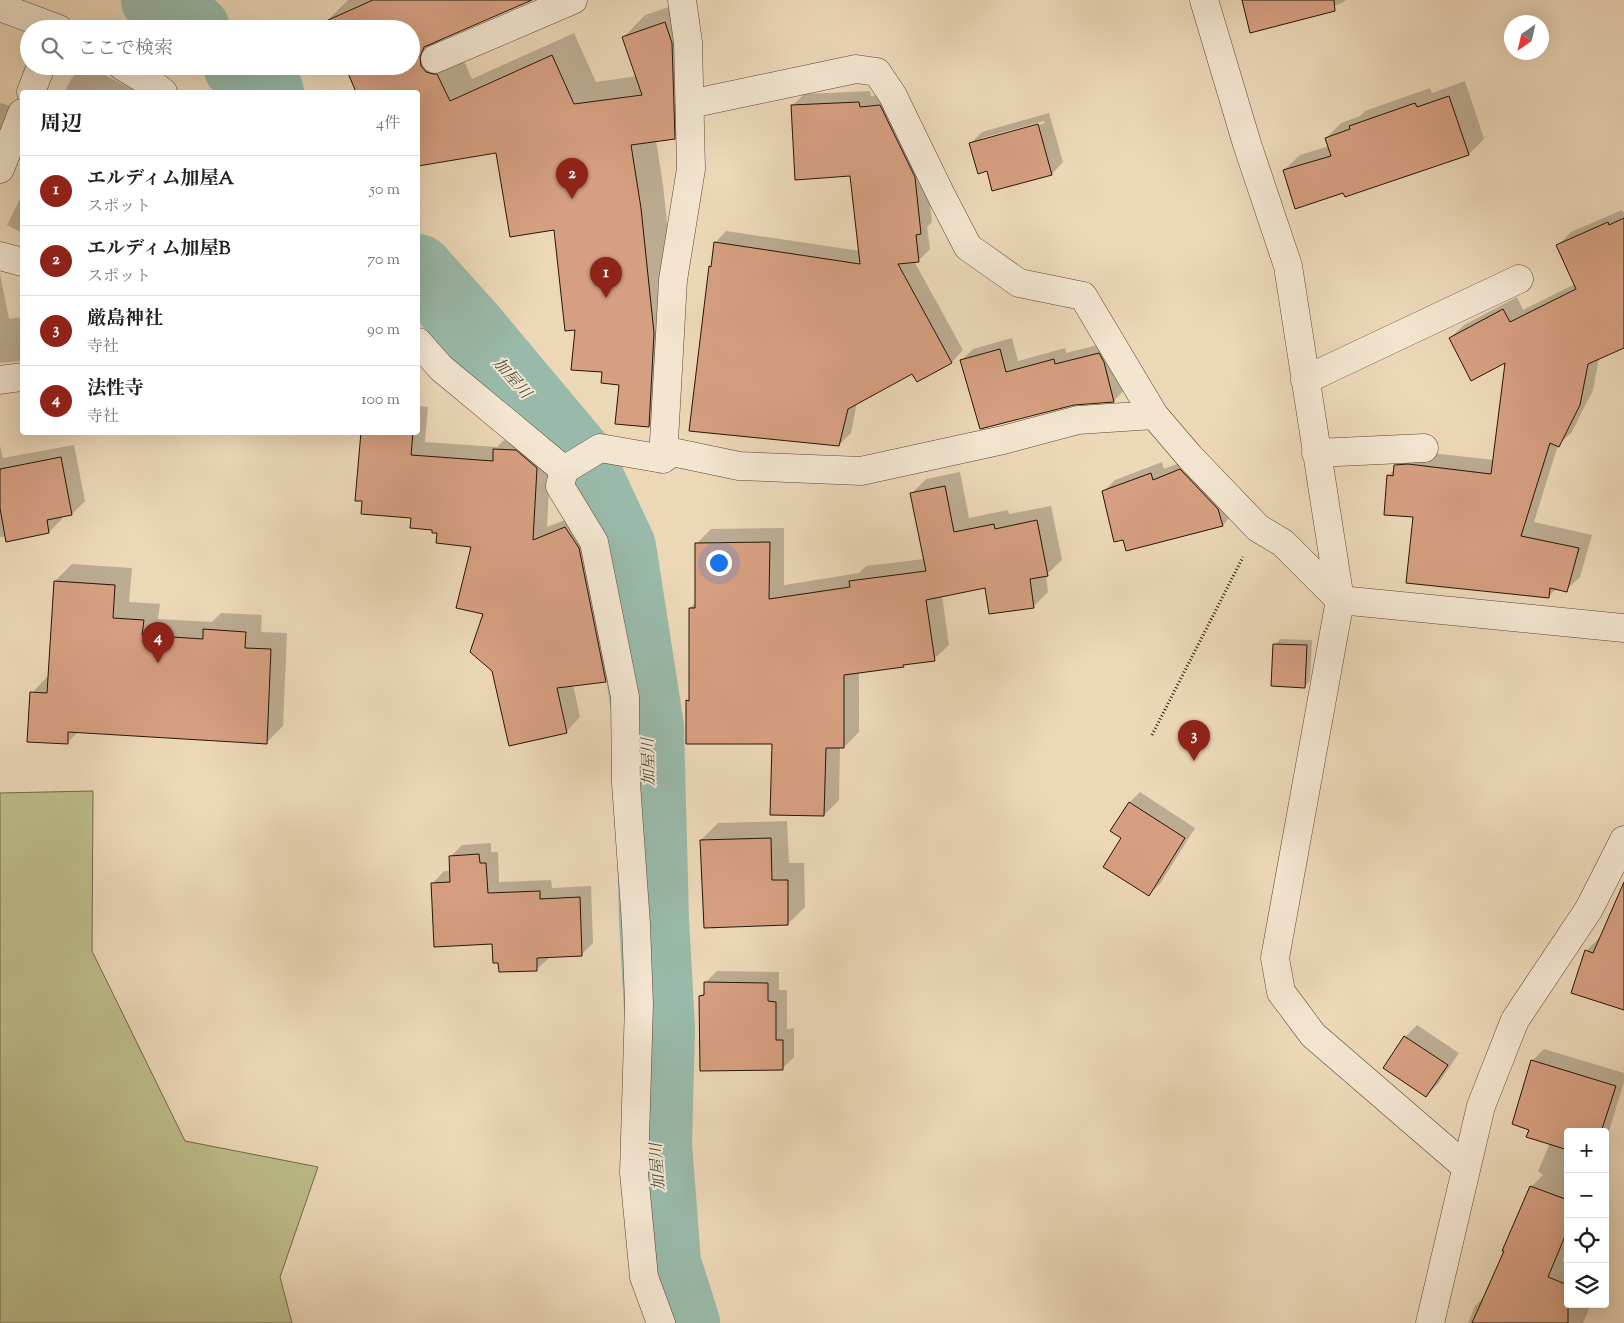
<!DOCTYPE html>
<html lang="ja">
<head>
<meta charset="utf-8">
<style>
  :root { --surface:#fff; --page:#f2f2f2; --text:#202124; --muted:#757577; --line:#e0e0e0; --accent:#8f2418 }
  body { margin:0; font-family:"Sorts Mill Goudy","Noto Serif JP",serif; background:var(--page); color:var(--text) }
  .controls { position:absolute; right:15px; bottom:15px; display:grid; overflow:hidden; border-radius:5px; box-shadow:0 5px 20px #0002 }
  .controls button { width:45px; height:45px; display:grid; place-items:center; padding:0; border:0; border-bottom:1px solid var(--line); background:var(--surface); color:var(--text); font:25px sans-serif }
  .compass { position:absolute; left:1504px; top:15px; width:45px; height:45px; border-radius:50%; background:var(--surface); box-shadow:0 5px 20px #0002; rotate:214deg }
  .you { position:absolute; left:718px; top:562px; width:18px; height:18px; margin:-12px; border:4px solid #fff; border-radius:50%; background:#1a73e8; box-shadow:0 0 0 8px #1a73e833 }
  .badge { display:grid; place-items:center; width:32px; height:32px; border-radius:50%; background:var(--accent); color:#fff; font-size:16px; font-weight:700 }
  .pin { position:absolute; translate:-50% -41px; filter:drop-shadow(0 1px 2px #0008) }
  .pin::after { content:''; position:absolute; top:26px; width:18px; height:15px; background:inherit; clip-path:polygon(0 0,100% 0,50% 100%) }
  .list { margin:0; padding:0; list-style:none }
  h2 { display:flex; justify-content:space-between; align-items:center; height:65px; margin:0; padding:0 20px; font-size:21px }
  h2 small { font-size:16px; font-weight:400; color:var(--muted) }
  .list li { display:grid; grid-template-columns:32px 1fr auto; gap:15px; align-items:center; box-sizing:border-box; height:70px; padding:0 20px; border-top:1px solid var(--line) }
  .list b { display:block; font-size:19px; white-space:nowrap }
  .list p { margin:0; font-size:16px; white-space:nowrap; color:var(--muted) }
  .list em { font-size:16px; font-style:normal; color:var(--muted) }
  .icon { flex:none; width:28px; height:28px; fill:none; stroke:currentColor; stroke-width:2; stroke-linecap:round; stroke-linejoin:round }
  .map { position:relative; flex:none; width:1624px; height:1323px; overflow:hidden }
  .search { position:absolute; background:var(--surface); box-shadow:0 5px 20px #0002; left:20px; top:20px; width:400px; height:55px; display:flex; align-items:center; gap:12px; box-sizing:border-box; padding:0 18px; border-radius:28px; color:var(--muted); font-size:19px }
  .panel { position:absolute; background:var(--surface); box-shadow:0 5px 20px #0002; left:20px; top:90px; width:400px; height:345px; border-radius:5px }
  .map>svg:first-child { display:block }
  .green { fill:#bdbd8a; stroke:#716947 }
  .shadow { fill:#0003; fill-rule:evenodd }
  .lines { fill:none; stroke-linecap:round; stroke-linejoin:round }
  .river { stroke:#99baaa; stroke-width:70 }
  .building { fill:#d69f81; stroke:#251504 }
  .minor-casing { stroke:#574631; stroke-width:29 }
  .path { stroke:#251504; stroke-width:3; stroke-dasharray:1 2.5; stroke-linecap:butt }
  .minor { stroke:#f3e5d0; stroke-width:28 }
  .labels { text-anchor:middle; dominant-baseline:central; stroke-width:4; stroke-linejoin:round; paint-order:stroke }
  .water-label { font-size:16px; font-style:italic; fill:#4e4f3e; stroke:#f3e5d0 }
</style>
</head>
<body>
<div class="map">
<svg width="1624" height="1323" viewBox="0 0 1624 1323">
  <rect width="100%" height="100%" fill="#ecd7b7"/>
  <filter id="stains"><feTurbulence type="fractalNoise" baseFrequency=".004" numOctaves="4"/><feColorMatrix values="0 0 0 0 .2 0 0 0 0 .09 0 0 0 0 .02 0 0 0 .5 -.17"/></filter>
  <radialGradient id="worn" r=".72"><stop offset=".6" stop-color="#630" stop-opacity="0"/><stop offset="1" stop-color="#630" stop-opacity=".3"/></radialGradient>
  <path class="green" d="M93 791 92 951 185 1141 318 1167 280 1277 292 1323H0V793Z"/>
  <path class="shadow" d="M348 0H529L442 38 443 42 460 52 472 79 574 33 596 82 637 76 623 38 645 15 687 1 697 115 674 138 656 140 663 185 676 309 671 403 649 426 620 383 603 371 576 328 555 228 498 152 418 164V92H361L353 76 411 66V29L327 21Z
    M1243 0H1346L1342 3 1331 7Z
    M83 66H88L137 92H64L72 78Z
    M1465 81 1484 139 1469 154 1344 192 1284 170 1300 155 1329 146 1326 138 1341 123 1360 116 1365 111 1430 88 1432 93Z
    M870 91 871 96 892 94 926 165 932 222 927 227 930 249 919 260 914 261 963 350 952 362 918 381 913 372 857 402 851 433 839 445 710 267 713 264 715 243 726 231 860 251 851 175 792 106 804 94Z
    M0 103 10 106 0 133Z
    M1049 113 1063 162 1052 174 993 190 988 170 971 143 982 132ZM1044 121 1045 123 982 141V138Z
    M22 195V233L7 225Z
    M1622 210 1623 212H1624V347L1599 358 1593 390 1572 432 1558 445 1534 522 1592 535 1580 577 1566 590 1557 588 1548 597 1415 516 1388 476 1395 469V466L1409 452H1422L1494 460 1506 361 1450 338 1464 325 1517 297 1523 310 1575 284 1557 246 1571 232Z
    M0 274 9 319 22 317V361L0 363Z
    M1012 338 1018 361 1065 348 1066 353 1110 342 1125 389 1114 401 1074 404 962 360 973 349Z
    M418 406 428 407 425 442 497 447 509 435 551 454 547 527 580 514 620 667 605 681 573 684 580 717 566 732 484 613 473 546 438 532 412 517 362 432H418Z
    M74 445 85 501 72 514 61 516 62 519 49 532 0 537V446L3 458Z
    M1192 458 1234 513 1223 525 1124 538 1103 492 1115 480 1162 462 1164 469Z
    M960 472 969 518 1008 510 1009 514 1051 506 1062 560 1046 575 1048 592 1033 607 986 587 942 596 949 645 934 659 906 663 903 666 859 672V732L844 747H840L839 800 824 815 773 742 687 701 691 697 690 608 696 602 697 543 711 529 784 528V585L859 573 866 566 924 559 911 494 926 479Z
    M72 564 132 568 129 602 160 604 158 619 212 622 221 613 262 615 261 632 287 633 283 726 266 743 78 732 67 743 32 693 49 675 55 581Z
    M1280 639 1312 640 1310 681 1305 686 1275 645Z
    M1140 792 1195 828 1160 884 1149 894 1123 837 1130 802Z
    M787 821 789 863H804L805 907 788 924 701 840 718 823Z
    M491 843V852H498L499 882 551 880 552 888 591 886 593 943 582 954 548 956 549 958 537 969 493 943 433 883 444 871H451V856L462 845Z
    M1624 901V1009L1586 951 1599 938H1601Z
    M717 971 779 972V990H787V1029L794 1028V1057L782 1069 701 996 705 992V983Z
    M1417 1025 1459 1053 1438 1084 1426 1096 1385 1068 1405 1037Z
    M1544 1049 1624 1073V1082L1608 1134 1605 1137V1132H1568V1248L1562 1261 1568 1264V1304H1591L1583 1323H1468L1475 1306 1485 1296 1531 1187 1543 1175 1538 1171 1550 1143 1530 1129 1532 1061Z"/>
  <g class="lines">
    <path class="river" d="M156 0 195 29
      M238 66 269 92
      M418 269 471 328 579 457 621 547 649 727 654 920 660 1028 657 1144 666 1263 685 1323"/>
  </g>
  <path class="building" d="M373 0H532L424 47 420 57 421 66 426 72 433 74H437L450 101 552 55 574 104 642 95 622 37 665 22 672 43 675 139 631 145 641 208 654 333 649 427 615 424 619 385 601 383 602 372 571 370 575 330 565 331 554 230 510 237 496 153 418 166V92H356L345 66H411V29H329L326 21Z
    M1242 0H1334L1335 11 1250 33Z
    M1449 96 1469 155 1345 197 1343 193 1295 209 1283 170 1331 156 1325 138 1350 129 1349 126 1415 103 1417 107Z
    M859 102 860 107 880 105 915 177 921 234 916 235 919 262 898 264 952 363 917 382 912 374 848 409 839 446 689 431 709 266 711 267 714 242 860 264 850 176 795 180 791 105Z
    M1038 124 1052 175 992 191 987 171 978 174 969 143Z
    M1624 218V348L1588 364 1580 405 1559 447 1550 443 1521 536 1579 548 1567 592 1550 588 1549 598 1406 583 1413 517 1384 515 1387 475 1393 476 1394 465 1408 464 1491 474 1505 363 1471 381 1449 338 1503 309 1510 322 1576 289 1556 245 1608 222 1609 225Z
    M1000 349 1006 372 1054 359 1055 364 1099 353 1104 362 1114 402 1074 405 980 429 960 360Z
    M361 432H413L411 455 493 461V449L516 450 537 468 533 540 565 527 579 548 606 682 557 688 567 733 509 746 492 671 470 652 483 614 456 608 471 547 436 543 437 533H432V530L410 528 411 518 361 514 362 501H355Z
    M61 457 72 515 47 520 49 533 6 542 0 508V469Z
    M1180 469 1218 509 1223 526 1126 551 1123 540 1114 542 1102 491 1151 473 1153 480Z
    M945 486 954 532 994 524 995 529 1037 520 1048 576 1030 579 1034 608 989 614 985 588 926 600 935 661 903 665 904 667 844 675V748H826L824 816 770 815 772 744H686V700L689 701V608H695V543L770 542 769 599 850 587 849 581 926 571 910 493Z
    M54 581 115 585 113 618 144 620 142 635 203 639V629L246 632 245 648 271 649 267 744 68 732V744L27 742 30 692 47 693Z
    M1273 644 1307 645 1305 688 1271 686Z
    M1129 802 1185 838 1149 896 1103 867 1121 838 1110 831Z
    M771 838 772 880H788V925L704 928 700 840Z
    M479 854 480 863H486L488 893 540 891V899L580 897 582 956 537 958V971L499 972 498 963H493L492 944 434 947 431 883 450 882 449 856Z
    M1624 882V1010L1571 993 1585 950 1593 953Z
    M704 982 768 983V1001L776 1002V1040H783V1070L700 1071 699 996 704 995Z
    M1404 1036 1448 1065 1426 1097 1383 1068Z
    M1531 1060 1616 1086 1601 1132H1568V1150L1526 1137 1529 1130 1512 1124Z
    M1530 1186 1568 1200V1229L1548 1277 1568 1285V1323H1472L1504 1251H1502Z"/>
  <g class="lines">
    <g class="minor-casing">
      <path id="minor" d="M1204 0 1247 144 1288 266 1340 600 1275 958 1281 992 1313 1035 1466 1167
        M0 7 59 29
        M435 59 573 0
        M122 66 155 86 163 92
        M31 92 41 66
        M690 104 856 69 877 72 893 96 942 197 968 247 1019 283 1083 296 1154 415
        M0 169 22 113
        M0 256 22 262
        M418 342 441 368 564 470
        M0 380 22 377
        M1305 380 1519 279
        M1316 453 1424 448
        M663 459 673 280 691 169 688 42 682 0
        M661 1323 644 1277 634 1173 639 1004 636 924 626 783 625 697 594 542 560 486 564 470 600 448 663 459 672 452 739 466 861 471 1003 440 1078 420 1154 415 1190 457 1258 528 1283 543 1340 600 1624 628
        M1430 1323 1481 1106 1515 1020 1589 909 1624 840"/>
    </g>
    <path class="path" d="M1152 735 1243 557"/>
    <use href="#minor" class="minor"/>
  </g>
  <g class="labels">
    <g class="water-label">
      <text transform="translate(511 379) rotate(49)">加屋川</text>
      <text transform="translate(650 762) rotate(-91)">加屋川</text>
      <text transform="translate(659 1167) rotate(-94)">加屋川</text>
    </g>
  </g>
  <rect width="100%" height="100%" filter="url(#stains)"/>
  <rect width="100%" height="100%" fill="url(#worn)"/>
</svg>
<div class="controls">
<button>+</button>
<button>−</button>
<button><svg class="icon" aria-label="locate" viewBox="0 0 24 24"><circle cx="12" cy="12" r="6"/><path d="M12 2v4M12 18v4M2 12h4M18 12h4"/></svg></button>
<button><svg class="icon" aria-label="layers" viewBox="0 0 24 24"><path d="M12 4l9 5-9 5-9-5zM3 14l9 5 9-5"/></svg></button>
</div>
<svg class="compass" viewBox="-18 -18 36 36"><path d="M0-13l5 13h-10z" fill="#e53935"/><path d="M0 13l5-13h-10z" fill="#757577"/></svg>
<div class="you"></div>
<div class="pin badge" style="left:606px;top:298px">1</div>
<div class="pin badge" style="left:572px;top:199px">2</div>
<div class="pin badge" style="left:1194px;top:761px">3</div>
<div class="pin badge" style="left:158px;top:663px">4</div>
<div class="search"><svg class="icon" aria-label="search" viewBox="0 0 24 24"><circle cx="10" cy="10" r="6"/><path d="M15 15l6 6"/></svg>ここで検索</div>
<section class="panel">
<h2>周辺<small>4件</small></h2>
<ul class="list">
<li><span class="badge">1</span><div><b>エルディム加屋A</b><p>スポット</p></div><em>50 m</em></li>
<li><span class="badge">2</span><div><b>エルディム加屋B</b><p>スポット</p></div><em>70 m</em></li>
<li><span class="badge">3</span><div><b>厳島神社</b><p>寺社</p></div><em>90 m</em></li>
<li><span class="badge">4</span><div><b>法性寺</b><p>寺社</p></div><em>100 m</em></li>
</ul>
</section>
</div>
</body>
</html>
